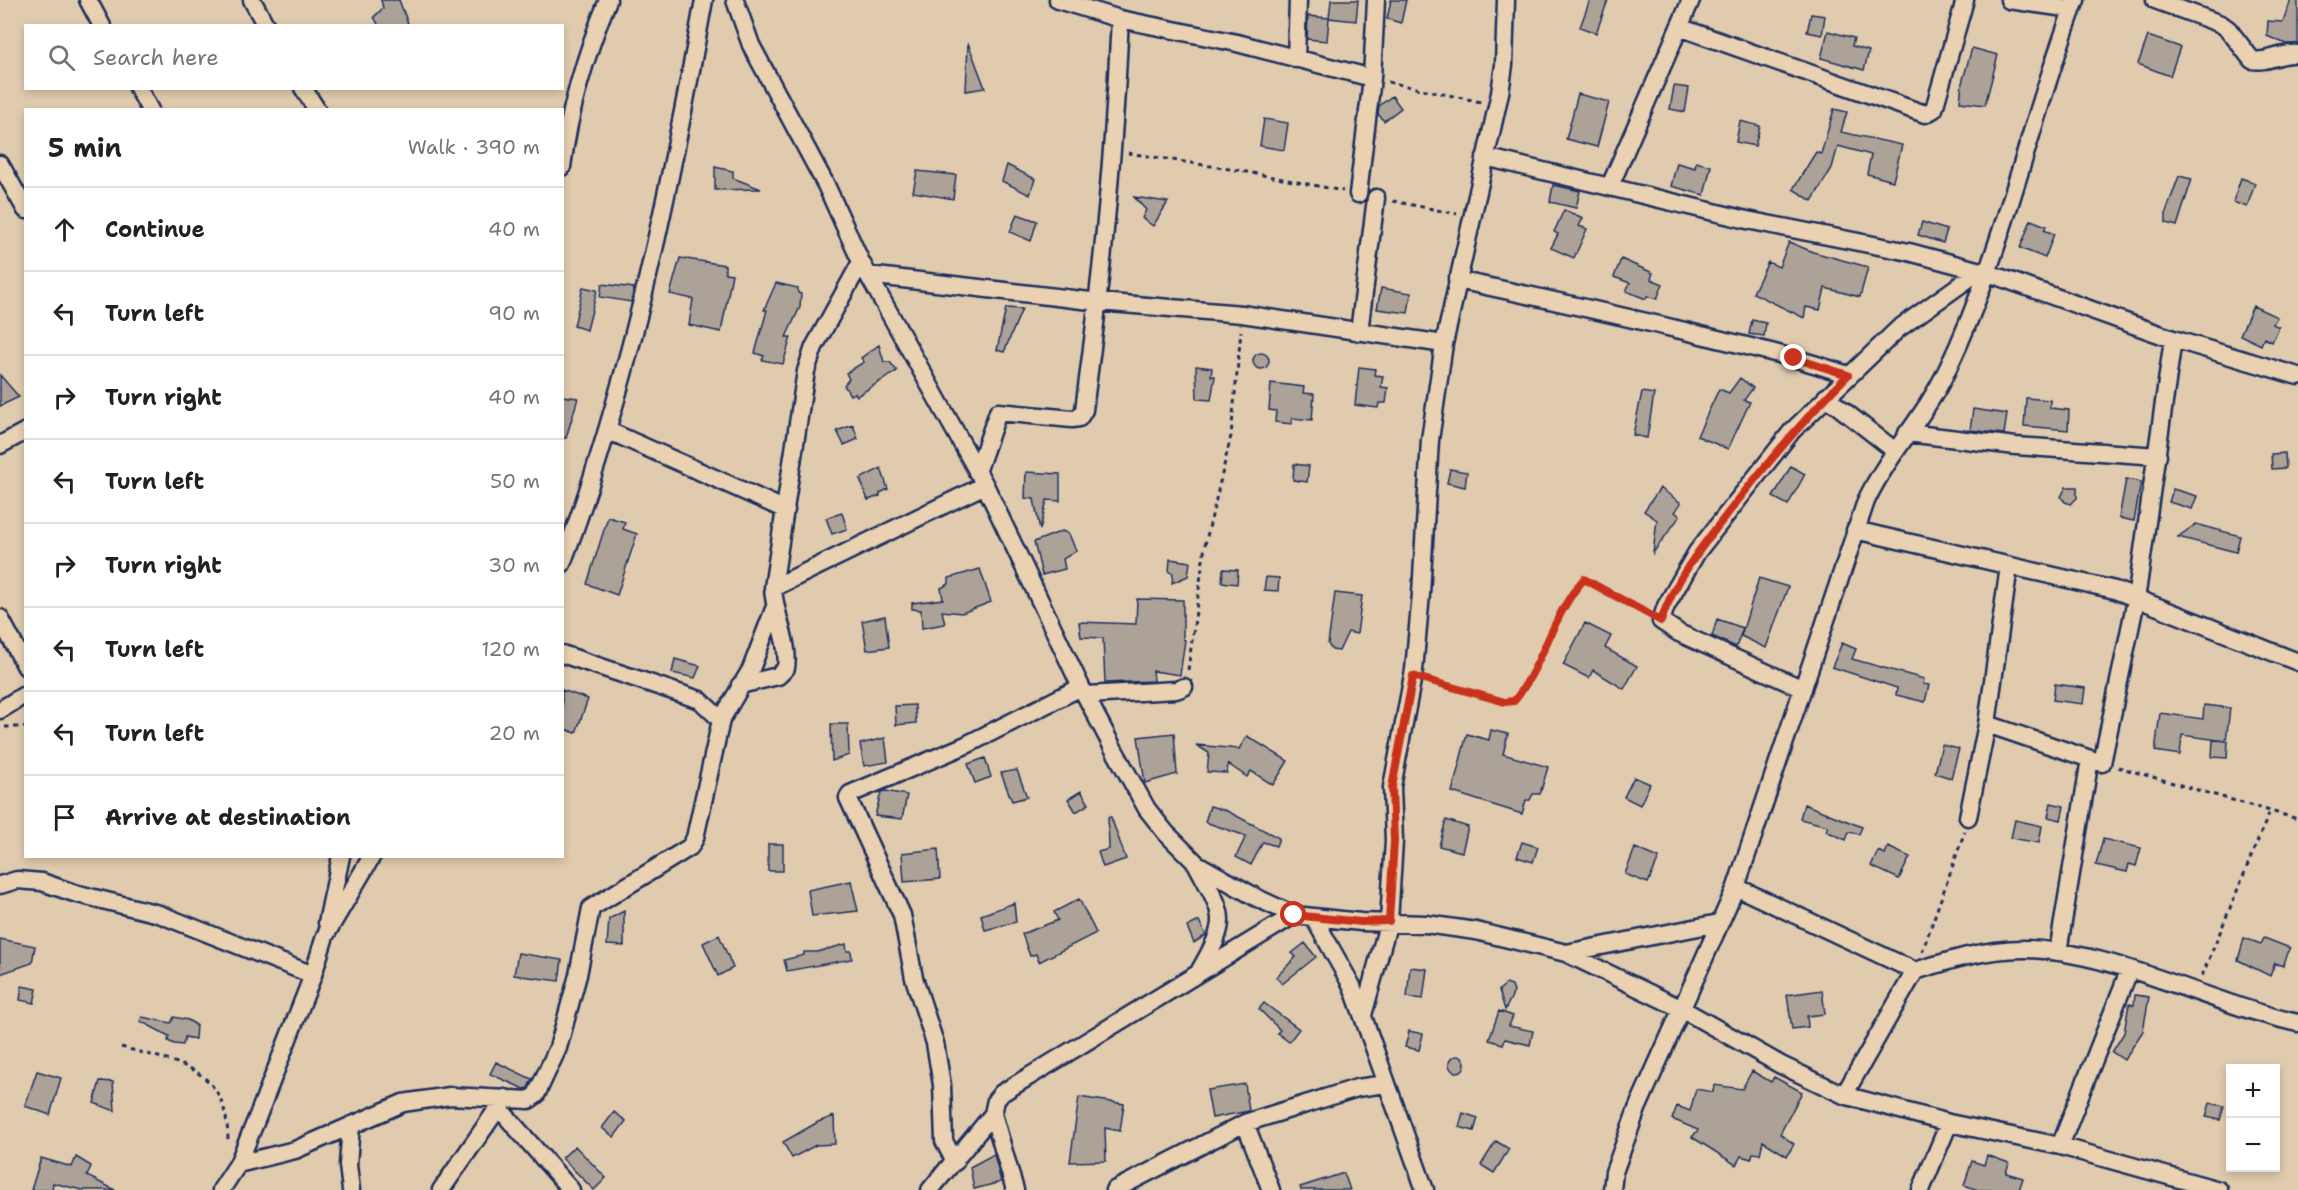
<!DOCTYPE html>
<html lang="en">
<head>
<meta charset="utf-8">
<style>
  :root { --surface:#fff; --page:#f2f2f2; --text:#202124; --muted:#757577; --line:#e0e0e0 }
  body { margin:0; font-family:"Shantell Sans",sans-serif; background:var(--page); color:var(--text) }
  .controls { position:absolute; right:18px; bottom:18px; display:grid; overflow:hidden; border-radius:0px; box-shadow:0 3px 9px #0003 }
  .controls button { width:54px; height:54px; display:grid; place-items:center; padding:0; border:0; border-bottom:2px solid var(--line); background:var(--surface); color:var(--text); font:30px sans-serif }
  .stop { position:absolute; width:18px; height:18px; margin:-14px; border:4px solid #c8321e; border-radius:50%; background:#fff }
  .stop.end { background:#c8321e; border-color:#fff; box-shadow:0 2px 6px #0008 }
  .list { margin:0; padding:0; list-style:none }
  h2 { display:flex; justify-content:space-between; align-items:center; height:78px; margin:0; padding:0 24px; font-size:26px }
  h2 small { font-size:20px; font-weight:400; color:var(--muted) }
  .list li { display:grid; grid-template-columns:39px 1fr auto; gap:18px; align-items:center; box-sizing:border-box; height:84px; padding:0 24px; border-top:2px solid var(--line) }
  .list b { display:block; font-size:22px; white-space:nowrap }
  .list em { font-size:20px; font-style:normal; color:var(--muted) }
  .icon { flex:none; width:33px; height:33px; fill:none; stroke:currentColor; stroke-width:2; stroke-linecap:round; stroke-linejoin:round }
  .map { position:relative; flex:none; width:2298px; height:1190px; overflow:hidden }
  .search { position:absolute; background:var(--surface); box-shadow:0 3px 9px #0003; left:24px; top:24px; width:540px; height:66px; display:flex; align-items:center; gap:15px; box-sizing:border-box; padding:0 21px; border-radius:0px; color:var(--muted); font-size:22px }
  .panel { position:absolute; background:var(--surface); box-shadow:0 3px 9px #0003; left:24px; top:108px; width:540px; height:750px; border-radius:0px }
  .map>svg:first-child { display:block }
  .building { fill:#aca298; stroke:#1b2f5e; stroke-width:1.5 }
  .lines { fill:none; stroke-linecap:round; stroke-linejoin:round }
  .minor-casing { stroke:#1b2f5e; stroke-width:21 }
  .path { stroke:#1b2f5e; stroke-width:3; stroke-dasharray:4.5 4.5; stroke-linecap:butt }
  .minor { stroke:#e9d1b1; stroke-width:16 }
  .route { stroke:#c8321e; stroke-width:8 }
</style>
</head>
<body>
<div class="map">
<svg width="2298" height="1190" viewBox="0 0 2298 1190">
  <rect width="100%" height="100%" fill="#e1cbae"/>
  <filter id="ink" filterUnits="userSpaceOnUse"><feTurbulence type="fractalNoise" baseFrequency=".0167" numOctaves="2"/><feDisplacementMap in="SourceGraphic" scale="12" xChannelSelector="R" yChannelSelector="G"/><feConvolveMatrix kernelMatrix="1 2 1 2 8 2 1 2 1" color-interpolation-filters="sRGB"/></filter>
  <g filter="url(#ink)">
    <path class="building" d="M381 0H399L409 26H379L374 17 383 8Z
      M1331 0H1358L1356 21 1329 18Z
      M1391 0H1406L1401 23 1387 19Z
      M1590 0H1608L1596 33 1580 27Z
      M2291 0H2298V44H2286L2267 36 2268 21 2283 22Z
      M1811 14 1825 16 1822 35 1807 32Z
      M1308 16 1329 18 1327 41 1307 39Z
      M1828 31 1854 38 1852 46 1869 51 1864 70 1821 58Z
      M2148 36 2180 47 2170 76 2138 64Z
      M968 43 985 88 966 91Z
      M1972 48 1998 55 1985 105 1960 102 1962 83Z
      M1674 86 1689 88 1685 112 1670 109Z
      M1578 94 1609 102 1597 147 1566 139Z
      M1392 96 1401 108 1384 121 1378 114 1379 106Z
      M1834 109 1847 112 1841 132 1902 145 1893 181 1867 174 1871 155 1838 146 1832 168 1812 201 1793 189 1816 152 1821 154Z
      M1264 119 1288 123 1284 150 1260 146Z
      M1740 121 1760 126 1755 146 1736 142Z
      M1696 162 1711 166 1704 195 1671 186 1677 163 1695 168Z
      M1007 165 1035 179 1030 195 1002 181Z
      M715 167 733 171V178L761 189 715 190Z
      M917 171 956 175 953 199 913 192Z
      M2179 176 2192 179 2177 226 2166 223V212Z
      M2241 178 2255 183 2247 207 2233 202Z
      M1553 185 1580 191 1576 208 1550 202Z
      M1134 197 1168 202 1153 226 1142 218 1146 210Z
      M1564 210 1583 218 1579 226 1587 229 1574 258 1551 248 1558 234 1554 232Z
      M1017 214 1037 221 1031 241 1010 232Z
      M2031 220 2046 226 2044 230 2054 234 2045 258 2020 248Z
      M1922 222 1947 230 1943 243 1918 235Z
      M1789 242 1813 252 1868 267 1860 297 1825 288 1820 310 1806 307 1804 318 1753 293 1768 262 1779 267Z
      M680 258 725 265V273L732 274 721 332 689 325 693 299 670 294Z
      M1621 259 1653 273 1651 279 1663 284 1657 299 1647 296 1646 299 1626 291 1630 283 1614 277Z
      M776 283 798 288V293L801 294 800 307 786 337H791L783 364 762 360 764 356 755 353 767 310H764Z
      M602 284 634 288 631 302 600 297Z
      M583 287 597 290 587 330 574 326Z
      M1381 288 1411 293 1408 313 1377 309Z
      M2253 306 2277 317 2273 324 2279 327 2272 342 2264 338 2261 345 2240 335Z
      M1006 308 1022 309 1004 352 997 350Z
      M1752 320 1766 323 1764 336 1749 334Z
      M879 345 884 362H890L897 371 857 396 855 393 850 395 844 385 849 379 846 373 864 362 861 358Z
      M1253 361a8 8 0 1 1 16 0a8 8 0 1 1-16 0Z
      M1196 366 1212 368 1211 376H1215L1211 400 1197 399Z
      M1359 367 1375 369 1374 375 1383 376 1381 387 1388 388 1386 403H1379L1378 408 1355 405Z
      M0 375 19 397 0 406Z
      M1740 378 1753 388 1744 400 1750 402 1728 449 1697 436 1719 389 1729 393Z
      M1271 383 1304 387 1303 393 1314 394 1312 420 1292 418V424L1275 422 1276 411 1269 410Z
      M1642 392 1654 394 1647 438 1633 435Z
      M562 396 578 398 566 438H562Z
      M2026 398 2050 400V408L2069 410 2068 430 2024 426Z
      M1973 409 2007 414 2004 434 1970 430Z
      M853 425 858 439 844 445 837 431Z
      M2285 453 2286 468 2272 469 2271 454Z
      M1294 464 1309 466 1307 482 1293 480Z
      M1791 466 1805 474 1788 505 1773 497Z
      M881 468 888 489 880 493V496L868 500 860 479Z
      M1450 469 1467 472 1465 487 1447 483Z
      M1026 472 1060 474V501L1047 500 1040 530 1034 499 1025 498Z
      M2126 479 2141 482 2134 521 2119 518Z
      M2066 487H2077V498L2071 504 2065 502 2061 497Z
      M1660 488 1681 503 1675 512 1680 516 1653 553 1657 520 1644 511Z
      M2173 489 2197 496 2192 509 2169 502Z
      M842 513 847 529 832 534 826 518Z
      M608 517 625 522 623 529 637 534 617 595 587 584Z
      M2196 524 2240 536 2236 552 2178 537Z
      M1062 531 1069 534 1076 551 1063 559 1065 569 1042 575 1034 542Z
      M1170 559 1190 562 1188 576 1172 583 1173 573 1169 572Z
      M980 569 991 602 962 613 942 611 945 624 922 628 921 610 912 609V603L943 599 941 588 949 584V578Z
      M1223 569 1238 570 1237 584 1222 582Z
      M1266 577 1279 578 1278 591 1264 590Z
      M1759 578 1788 587 1766 648 1741 636Z
      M1335 593 1362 596 1357 634 1348 632 1339 651 1332 650 1328 644Z
      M1137 599 1183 600V639L1185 640 1180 675 1153 671 1154 681 1105 683 1103 638 1081 637 1079 622 1136 624Z
      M885 616 889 647 867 650 862 621Z
      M1717 619 1743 628 1736 647 1712 636Z
      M1585 623 1611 636 1605 648 1637 666 1624 689 1593 670 1589 678 1563 665Z
      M1842 643 1856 649 1852 659 1924 679 1923 684 1929 685 1925 702 1896 695 1897 688 1832 667Z
      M675 659 700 666 695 678 672 673Z
      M2055 684 2085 688 2083 704 2053 700Z
      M562 690 588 699 576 733 562 728Z
      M915 705 916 723 896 725 895 706Z
      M2204 705 2230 708 2226 741 2182 735 2180 755 2155 751 2160 713 2203 719Z
      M831 724H848L849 755 832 761Z
      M1491 730 1508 734 1503 754 1548 767 1540 794H1533L1530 800H1526L1522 814 1452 792 1467 734 1489 740Z
      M1174 733 1177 774 1145 783 1138 737Z
      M1247 736 1288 761 1273 785 1251 771 1247 777 1228 764 1227 773 1207 772 1209 753 1196 745 1239 749Z
      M885 738 888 762 864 766 860 744Z
      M2213 740 2228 741 2227 758 2212 757Z
      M1942 745 1959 749 1951 778 1935 773Z
      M985 758 991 777 975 783 968 764Z
      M1017 770 1027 797 1012 801 1001 773Z
      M1634 777 1650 784 1640 805 1624 797Z
      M885 791 907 795 902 819 875 816 881 792Z
      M1081 791 1089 804 1076 812 1068 799Z
      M2051 803 2064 806 2061 820 2048 817Z
      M1804 804 1862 827 1859 834 1849 832 1846 840 1826 831 1828 826 1800 819Z
      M1210 806 1227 811 1279 838 1276 846 1263 842 1251 865 1236 857 1246 836 1205 822Z
      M1108 817H1111L1126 859 1103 867 1098 852 1109 849Z
      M1446 820 1468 827 1462 852 1439 846Z
      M2015 820 2042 826 2039 843 2011 838Z
      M2103 839 2141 848 2136 866 2129 864 2127 872 2096 865Z
      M1522 842 1538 847 1533 862 1517 857Z
      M768 844H783V871H768Z
      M1888 847 1910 857 1899 879 1871 866 1878 851 1885 854Z
      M1635 848 1659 858 1648 883 1625 874Z
      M938 849 940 879 904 882 902 853Z
      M851 881 858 911 812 916 808 890Z
      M1079 899 1096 933 1039 962 1036 954 1030 956 1022 934 1058 920 1054 912Z
      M1014 903 1016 922 985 930 981 915Z
      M624 911V946L607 945 609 919Z
      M1199 921 1206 935 1194 943 1187 927Z
      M719 935 733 968 718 976 703 943Z
      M2244 938 2261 944 2264 938 2290 948 2283 966 2275 963 2270 976 2238 960Z
      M0 939 35 946 32 963 0 974Z
      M1305 943 1316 957 1282 984 1276 977 1296 957 1292 953Z
      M846 944 847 951H851L852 959 787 971 784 960 804 955V952H817Z
      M518 953 562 960 559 981 514 975Z
      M1410 967 1427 969 1423 999 1407 997Z
      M1506 984 1512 986 1514 992 1505 1010 1499 990Z
      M22 986 37 989 34 1003 20 1000Z
      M1822 990 1825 1014 1807 1016 1808 1027 1792 1029 1787 995Z
      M2135 995 2149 997 2143 1031 2124 1060 2112 1052 2124 1033 2129 1004 2134 1005Z
      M1264 1003 1299 1029 1289 1042 1277 1033 1280 1030 1259 1009Z
      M1499 1011 1513 1016 1509 1026 1533 1031 1530 1045 1505 1039 1503 1044 1489 1040Z
      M142 1017 171 1023 174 1017 188 1020 196 1025 195 1039 185 1037 183 1045 174 1044 168 1041 169 1036 140 1021Z
      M1409 1031 1423 1034 1419 1050 1405 1047Z
      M1449 1064a8 8 0 1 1 16 0a8 8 0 1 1-16 0Z
      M496 1062 532 1079 528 1088 524 1089 490 1074Z
      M37 1071 61 1078 50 1115 25 1106Z
      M1752 1071 1771 1082 1774 1077 1802 1092 1780 1134 1794 1144 1787 1156 1763 1141 1760 1154 1753 1153 1751 1159 1741 1156 1736 1165 1692 1137 1698 1130 1672 1119 1677 1106 1690 1111 1696 1089 1713 1092 1714 1085 1742 1089Z
      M100 1081 113 1082 115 1111 94 1103Z
      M1245 1084 1249 1111 1212 1118 1207 1090Z
      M1079 1097 1124 1104 1120 1131 1105 1128 1106 1161 1070 1162Z
      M2210 1103 2224 1106 2220 1120 2206 1117Z
      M614 1112 626 1121 614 1137 602 1128Z
      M1463 1113 1478 1118 1474 1131 1459 1127Z
      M834 1116 835 1144 816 1145 792 1158 783 1142 818 1122Z
      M1496 1141 1509 1149 1494 1173 1481 1165Z
      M575 1146 606 1178 594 1190 562 1158Z
      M994 1154 1001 1182 974 1189 970 1167Z
      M1987 1155 2009 1163 2006 1173 2023 1178 2019 1190H1978L1964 1185 1972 1161 1984 1165Z
      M76 1157 91 1166 87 1176 115 1190H82L53 1183 52 1190H31L41 1158 72 1167Z
      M1344 1173 1350 1190H1301L1300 1187Z"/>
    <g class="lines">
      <g class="minor-casing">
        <path id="minor" d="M88 0 102 26
          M252 0 266 26
          M735 0 751 45 826 185 861 262 985 485 1081 687 1112 746 1147 809 1166 833 1197 864 1257 898 1294 915 1361 922 1426 924 1476 931 1566 953 1682 1009 1781 1065 1844 1095 1949 1123 2060 1146 2219 1190
          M1058 0 1120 19
          M2009 0 2072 9
          M2155 0 2221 24 2228 29 2252 60C2269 63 2281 52 2298 54
          M1679 27 1925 114 1934 109 1965 0
          M1296 59 1298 0
          M138 88 150 110
          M303 88 317 110
          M1485 157 1747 220 1909 252 1988 273 2173 339 2298 376
          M0 164 26 210
          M562 167C569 111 586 53 608 0
          M1610 186 1691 0
          M1358 194 1372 78 1376 0
          M868 275 1099 302 1242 314 1444 344
          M1457 280C1535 296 1612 314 1689 332 1743 345 1796 357 1848 375
          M1359 332 1376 198
          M1826 397 1894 450
          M609 431 786 510
          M1907 433 2016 446 2158 456
          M0 445 26 431
          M977 472 998 412 1072 419 1079 418 1084 410C1102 280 1114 151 1120 19L1237 43 1372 78
          M1855 530 2115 590 2298 662
          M562 564C631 381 669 192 704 0
          M773 588 985 485
          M0 618 26 667
          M562 654 700 700 721 720
          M740 685 778 676 786 668C790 642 774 615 773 588L806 371 814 347 861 262
          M1803 689 1679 633 1661 621 1666 606 1697 552 1792 431 1898 329 1978 272
          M1087 695 1176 690 1184 687
          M0 710 26 694
          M1987 724 2102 763 2136 600 2173 339
          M1968 817 1987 724 2009 566
          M1197 865C1224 916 1230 918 1200 970
          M0 885 17 880 42 882 74 893 159 914 313 975
          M1736 887 1915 971
          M1314 918 1352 986 1425 1190
          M327 923 341 856
          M2058 952 2090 759
          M1566 953 1719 923
          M1363 1015 1389 921 1394 841 1392 787 1414 670 1421 594 1430 440 1444 344 1500 93 1504 65 1506 0
          M1844 1095 1915 971C1951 960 1986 949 2023 949 2112 950 2210 1004 2298 1023
          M498 1107 571 1190
          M993 1114 1015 1190
          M1245 1123 1271 1190
          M351 1125 348 1165 351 1190
          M2060 1146 2129 971
          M955 1162 944 1141 942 1085 935 1043 914 978 902 915 848 798 850 794 966 745 1081 687
          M238 1164 295 1150 403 1103 450 1096 529 1100 536 1095 558 1048 578 975 591 908 690 847 695 838 721 720 751 669 774 609
          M221 1190 238 1164 257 1118 313 975 325 936 372 856
          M441 1190 505 1098
          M930 1190 993 1114 996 1100 1002 1093 1294 915
          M1114 1190 1245 1123 1357 1088 1386 1084
          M1612 1190 1614 1172 1637 1109 1736 887 1866 501C1888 454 1925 417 1947 370 2004 252 2029 122 2076 0
          M1921 1190 1949 1123"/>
      </g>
      <path class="path" d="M1388 82 1481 102
        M1128 153 1242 171 1343 191
        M1393 201 1457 214
        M1188 670 1205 545 1231 436 1241 331
        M1430 681 1505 702 1513 701C1544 666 1552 614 1584 579L1647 612
        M5 727H26
        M2118 767 2298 819
        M1922 952 1965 831
        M2202 976 2270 811
        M121 1047C182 1064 228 1067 228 1142"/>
      <use href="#minor" class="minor"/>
    </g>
  </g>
  <g class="lines" filter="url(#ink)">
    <path class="route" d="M1294 915 1361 922 1389 921 1394 841 1392 787 1413 676 1505 702 1514 701C1543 666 1552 614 1584 579L1661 621C1674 581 1702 546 1728 513 1766 464 1805 418 1848 375L1794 358"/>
  </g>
</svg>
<div class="controls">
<button>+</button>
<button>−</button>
</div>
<div class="stop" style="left:1294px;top:915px"></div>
<div class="stop end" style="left:1794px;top:358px"></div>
<div class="search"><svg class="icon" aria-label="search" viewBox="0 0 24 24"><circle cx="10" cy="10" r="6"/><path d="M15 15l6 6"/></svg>Search here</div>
<section class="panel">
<h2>5 min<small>Walk · 390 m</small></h2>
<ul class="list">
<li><svg class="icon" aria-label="ahead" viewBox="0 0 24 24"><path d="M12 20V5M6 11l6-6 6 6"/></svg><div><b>Continue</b></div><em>40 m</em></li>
<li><svg class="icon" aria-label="left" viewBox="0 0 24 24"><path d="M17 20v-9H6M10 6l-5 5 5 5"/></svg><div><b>Turn left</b></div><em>90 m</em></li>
<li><svg class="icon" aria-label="right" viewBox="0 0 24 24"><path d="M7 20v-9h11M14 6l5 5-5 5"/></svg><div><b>Turn right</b></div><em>40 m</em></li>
<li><svg class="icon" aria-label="left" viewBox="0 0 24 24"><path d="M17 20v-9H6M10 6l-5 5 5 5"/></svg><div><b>Turn left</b></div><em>50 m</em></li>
<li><svg class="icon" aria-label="right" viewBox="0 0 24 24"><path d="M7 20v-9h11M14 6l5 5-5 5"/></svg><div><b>Turn right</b></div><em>30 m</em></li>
<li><svg class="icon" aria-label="left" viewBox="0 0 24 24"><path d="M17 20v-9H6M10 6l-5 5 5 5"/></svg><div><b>Turn left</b></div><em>120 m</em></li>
<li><svg class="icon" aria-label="left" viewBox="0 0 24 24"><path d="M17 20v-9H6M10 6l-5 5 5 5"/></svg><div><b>Turn left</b></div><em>20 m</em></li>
<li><svg class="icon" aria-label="arrive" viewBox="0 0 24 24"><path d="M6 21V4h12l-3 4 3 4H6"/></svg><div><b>Arrive at destination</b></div></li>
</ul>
</section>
</div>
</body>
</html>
